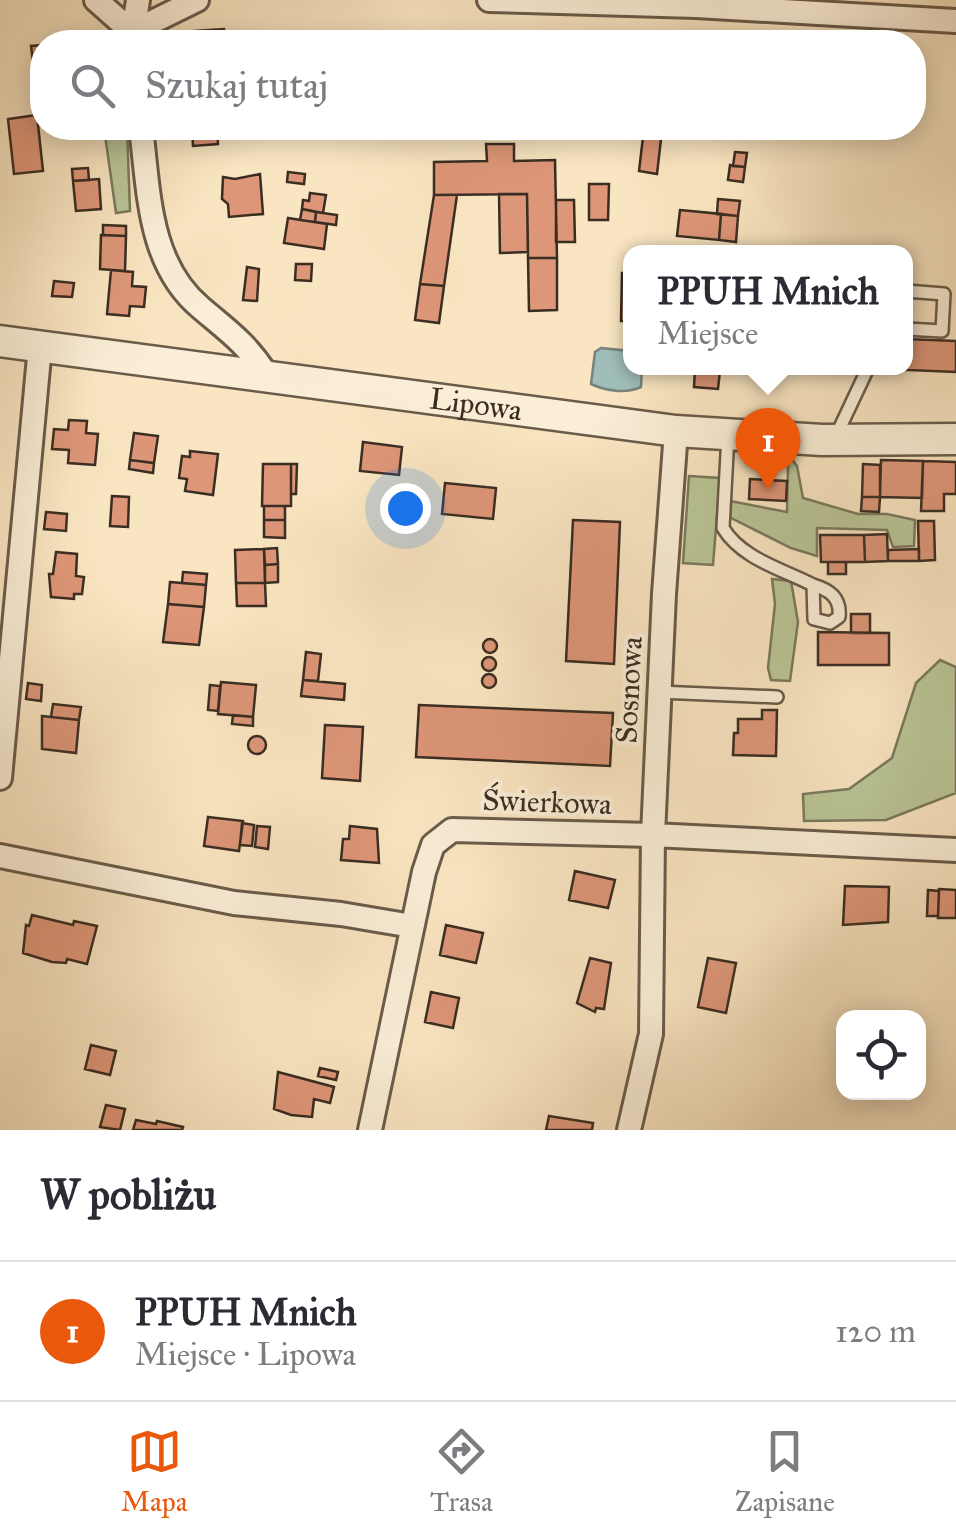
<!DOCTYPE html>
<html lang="pl">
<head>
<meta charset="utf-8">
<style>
  :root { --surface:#fff; --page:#f2f2f3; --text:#2b2b33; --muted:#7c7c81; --line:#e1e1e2; --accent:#ea580c }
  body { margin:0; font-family:"IM FELL Great Primer",serif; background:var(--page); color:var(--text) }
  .controls { position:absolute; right:30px; bottom:30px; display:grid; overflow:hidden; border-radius:20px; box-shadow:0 5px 25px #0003 }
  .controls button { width:90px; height:90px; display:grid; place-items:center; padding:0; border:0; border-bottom:2px solid var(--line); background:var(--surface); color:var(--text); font:50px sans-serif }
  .you { position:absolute; left:405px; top:508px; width:35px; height:35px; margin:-25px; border:8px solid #fff; border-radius:50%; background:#1a73e8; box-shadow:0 0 0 15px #1a73e833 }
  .badge { display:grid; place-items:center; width:65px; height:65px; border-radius:50%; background:var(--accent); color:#fff; font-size:32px; font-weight:700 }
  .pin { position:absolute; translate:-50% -82px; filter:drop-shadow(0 2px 5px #0008) }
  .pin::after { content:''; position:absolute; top:52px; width:35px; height:30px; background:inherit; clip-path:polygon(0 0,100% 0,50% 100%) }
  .popup { position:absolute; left:623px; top:245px; width:290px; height:130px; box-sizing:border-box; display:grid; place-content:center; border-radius:20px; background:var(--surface); filter:drop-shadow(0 2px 8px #0005); font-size:32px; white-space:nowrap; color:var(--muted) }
  .popup b { font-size:38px; color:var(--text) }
  .popup::after { content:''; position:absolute; left:50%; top:100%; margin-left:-20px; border:20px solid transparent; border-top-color:var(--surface) }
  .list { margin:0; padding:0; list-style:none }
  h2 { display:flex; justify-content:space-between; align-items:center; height:130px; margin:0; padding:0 40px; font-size:42px }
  h2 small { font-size:32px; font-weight:400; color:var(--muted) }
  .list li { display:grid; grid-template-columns:65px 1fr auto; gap:30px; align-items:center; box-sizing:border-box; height:140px; padding:0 40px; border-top:2px solid var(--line) }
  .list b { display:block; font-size:38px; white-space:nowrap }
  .list p { margin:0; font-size:32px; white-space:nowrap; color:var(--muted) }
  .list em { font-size:32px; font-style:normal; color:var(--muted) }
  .icon { flex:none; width:55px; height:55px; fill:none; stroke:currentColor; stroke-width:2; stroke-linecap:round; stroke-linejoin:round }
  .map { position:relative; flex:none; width:956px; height:1130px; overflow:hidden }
  .search { position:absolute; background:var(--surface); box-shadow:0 5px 25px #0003; left:30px; right:30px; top:30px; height:110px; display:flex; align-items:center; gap:25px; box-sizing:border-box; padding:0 35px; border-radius:40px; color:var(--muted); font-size:38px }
  .sheet { height:270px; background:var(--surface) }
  nav { display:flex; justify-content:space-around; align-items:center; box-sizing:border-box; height:140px; border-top:2px solid var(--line); background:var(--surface); font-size:28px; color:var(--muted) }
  nav a { display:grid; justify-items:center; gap:5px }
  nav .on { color:var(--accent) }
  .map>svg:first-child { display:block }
  .green { fill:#bac596; stroke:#7a795c; stroke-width:2.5 }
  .water { fill:#9fbdb9; stroke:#77837d; stroke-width:2.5 }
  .building { fill:#dd9678; stroke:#3a2d22; stroke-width:2.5 }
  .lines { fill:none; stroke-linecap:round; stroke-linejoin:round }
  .service-casing { stroke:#6a5b4a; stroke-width:16 }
  .minor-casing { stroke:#6a5b4a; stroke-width:28 }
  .tertiary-casing { stroke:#6a5b4a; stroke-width:35 }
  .service { stroke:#fbeed7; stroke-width:11 }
  .minor { stroke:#fbeed7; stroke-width:22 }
  .tertiary { stroke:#fbeed7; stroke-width:30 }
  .labels { text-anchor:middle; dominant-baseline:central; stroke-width:8; stroke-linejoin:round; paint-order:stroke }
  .street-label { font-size:30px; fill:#3a2d22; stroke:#fbeed7 }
</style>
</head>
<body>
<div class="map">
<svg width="956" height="1130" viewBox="0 0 956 1130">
  <rect width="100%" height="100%" fill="#f9e5c1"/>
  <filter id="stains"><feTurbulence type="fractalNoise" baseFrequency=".002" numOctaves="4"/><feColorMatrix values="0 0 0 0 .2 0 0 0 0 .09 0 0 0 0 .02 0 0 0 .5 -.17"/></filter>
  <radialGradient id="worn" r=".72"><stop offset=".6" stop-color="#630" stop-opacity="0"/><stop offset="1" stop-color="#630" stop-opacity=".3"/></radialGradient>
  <path class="green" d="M104 128H127L130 211 116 213Z
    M791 458 797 466 803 498 858 514H887L915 520 914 546 893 547 887 530 817 528V556L791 548 725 515V500L787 512 788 465Z
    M689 476 720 478 713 565 683 563Z
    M772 579 791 581 798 622 790 681 771 680 768 668 775 604Z
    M940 660 956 667V793L886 820 804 821 803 794 849 789 892 758 916 683Z"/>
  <path class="water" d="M601 348 630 351V368H642L641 387C626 394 606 391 591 384L595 352Z"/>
  <path class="building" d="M224 29 225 42H192H196L195 31Z
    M244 32V42H225L224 34Z
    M42 45V84L36 85 31 46Z
    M37 115 43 171 14 174 8 119Z
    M192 128H217L218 144 193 146Z
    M643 137 661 139 657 174 639 171Z
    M486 144H514V161L555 160 557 258H528L527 194 434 195V162L487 161Z
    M735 152 747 153 745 167 733 166Z
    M730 165 745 167 743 182 728 180Z
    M88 168 89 180 73 181 72 169Z
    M288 172 305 174 304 184 287 182Z
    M260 174 263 214 229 217 228 204 222 199 223 177 235 179Z
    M99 179 101 209 76 211 73 181Z
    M589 184H609L608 220H589Z
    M310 193 326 195 323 213 302 209 303 200 309 201Z
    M499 194H527L528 252 500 253Z
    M434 195H457L444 286 420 284Z
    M718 199 740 201 738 216 717 214Z
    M556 200H574L575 242H556Z
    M302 209 316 212 315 222 300 220Z
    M680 210 721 214 719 240 677 236Z
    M316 212 337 215 336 225 315 222Z
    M721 214 738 216 736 242 719 240Z
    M288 218 327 224 324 249 284 243Z
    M103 225 126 226V236L103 235Z
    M101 235 126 236 125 271 100 269Z
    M528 258H557V310L529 311Z
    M296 264H312L311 281 295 280Z
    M247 267 259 269 257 301 243 300Z
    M111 270 133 272 132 286 146 287 144 307 130 306 129 316 107 314Z
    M622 273H630V321H621Z
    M54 281 74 283 72 297 52 296Z
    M420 284 444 286 439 323 415 320Z
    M906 339 956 341V372L886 369 906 368Z
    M695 369 720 371 718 389 694 387Z
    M69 420 87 421 86 433 98 434 95 465 68 463 69 450 52 449 54 429 68 430Z
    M134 433 158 436 154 463 130 460Z
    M363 442 402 447 399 475 360 471Z
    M190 451 218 454 213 495 185 491 187 479 179 478 182 456 190 457Z
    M130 460 154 463 153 473 129 469Z
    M881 460 923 461 922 498 880 497Z
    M923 461 956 462V494H944V511H921Z
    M263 464H291V506H262Z
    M291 464H297L296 494H291Z
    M863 464 880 465V497H862Z
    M750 479 787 481 786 501 749 499Z
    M445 483 496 488 493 519 442 514Z
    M112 496 129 497 128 527 110 526Z
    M862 497H880L879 512 861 511Z
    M264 506H285V520H264Z
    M46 512 67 514 66 531 44 529Z
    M264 520H285V538L264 537Z
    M573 520 620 522 614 664 566 661Z
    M918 521H934L935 560 919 561Z
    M887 534 888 561 865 562 864 535Z
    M820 535H864L865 562H821Z
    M277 548 278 564 265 565 264 549Z
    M264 549 265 583H236L235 550Z
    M919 549V561H888V550Z
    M56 552 77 554 76 576 84 577 82 594H74V599L51 597 49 574H53Z
    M828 562H846V574H828Z
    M278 564V582L265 583V565Z
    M183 572 207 574 206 585 182 583Z
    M170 582 206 585 204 607 168 604Z
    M236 583H265L266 606H237Z
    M168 604 204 607 199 645 163 642Z
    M851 614H870V633H851Z
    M818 632 889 633V665H818Z
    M483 646a7 7 0 1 1 14 0a7 7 0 1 1-14 0Z
    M306 652 321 654 318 681 303 680Z
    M482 664a7 7 0 1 1 14 0a7 7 0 1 1-14 0Z
    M482 681a7 7 0 1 1 14 0a7 7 0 1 1-14 0Z
    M303 680 345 684 344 700 301 696Z
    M221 682 256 685 253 717 218 714Z
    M28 683 42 685 41 701 26 699Z
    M210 685 220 686 218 711 208 710Z
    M53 704 81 707 79 720 51 717Z
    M419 705 613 713 610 766 416 757Z
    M762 710H777L776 756 733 755 734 733H738V719H762Z
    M233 715 253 717V726L232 724Z
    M42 716 79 720 76 753 42 749Z
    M325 725 363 727 360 781 322 778Z
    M248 745a9 9 0 1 1 18 0a9 9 0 1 1-18 0Z
    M208 817 243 821 239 851 204 846Z
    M242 823 254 825 252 846 240 845Z
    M257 826 270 827 268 849 255 847Z
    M350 826 377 829 379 863 341 860 343 839H349Z
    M575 871 615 880 608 908 569 900Z
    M845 886 889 887 888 922 843 925Z
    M939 889 956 890V918H938Z
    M928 890 939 891 938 916H927Z
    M32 915 73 925 74 921 97 926 87 964 67 959 66 963 52 962 23 953 26 925 29 926Z
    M446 925 483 933 476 963 440 955Z
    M590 958 611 963 604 1009 596 1008 595 1012 577 1003Z
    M708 958 736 963 726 1013 698 1007Z
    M431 992 459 998 453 1028 425 1022Z
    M91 1045 116 1051 110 1075 85 1069Z
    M320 1068 338 1072 336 1080 318 1076Z
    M278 1072 334 1087 330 1103 314 1099 312 1117 291 1115 274 1109Z
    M106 1105 125 1109 120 1130 100 1127Z
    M549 1116 593 1123 592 1130H546Z
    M136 1120 156 1124 157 1121 183 1127 182 1130H133Z"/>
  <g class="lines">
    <g class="service-casing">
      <path id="service" d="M906 291 944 294 942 331 906 329
        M728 435 723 528C742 559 782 569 813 585L814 619 830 623 839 617C841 598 830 590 813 585
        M836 436 868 368
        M659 692 777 697"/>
    </g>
    <g class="minor-casing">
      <path id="minor" d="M96 0 132 32
        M489 0 696 6 956 21
        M132 32 197 0
        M132 39 138 0
        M141 128C149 191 148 264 201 308 228 331 246 343 266 374
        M0 778 40 346
        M0 856 234 903 341 914 412 926
        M370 1130 424 872 433 845 452 830 653 835 956 850
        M629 1130 651 1034 653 835 664 594 676 431"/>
    </g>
    <g class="tertiary-casing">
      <g id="tertiary">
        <path id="s1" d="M0 341 676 431 822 440 956 439"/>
      </g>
    </g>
    <use href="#service" class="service"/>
    <use href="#minor" class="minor"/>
    <use href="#tertiary" class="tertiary"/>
  </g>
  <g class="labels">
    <g class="street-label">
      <text stroke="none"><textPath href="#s1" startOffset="480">Lipowa</textPath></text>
      <text transform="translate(629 690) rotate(-87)">Sosnowa</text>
      <text transform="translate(547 802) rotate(2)">Świerkowa</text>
    </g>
  </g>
  <rect width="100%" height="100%" filter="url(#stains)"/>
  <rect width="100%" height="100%" fill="url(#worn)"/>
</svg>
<div class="controls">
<button><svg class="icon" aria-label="locate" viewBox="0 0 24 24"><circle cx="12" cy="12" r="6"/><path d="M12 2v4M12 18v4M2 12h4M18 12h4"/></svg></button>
</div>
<div class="you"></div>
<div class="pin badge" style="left:768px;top:490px">1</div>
<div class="popup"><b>PPUH Mnich</b>Miejsce</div>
<div class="search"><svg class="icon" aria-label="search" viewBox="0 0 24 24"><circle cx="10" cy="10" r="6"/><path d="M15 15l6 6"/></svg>Szukaj tutaj</div>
</div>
<section class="sheet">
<h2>W pobliżu<small></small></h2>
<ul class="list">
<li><span class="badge">1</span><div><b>PPUH Mnich</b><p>Miejsce · Lipowa</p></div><em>120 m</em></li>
</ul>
</section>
<nav>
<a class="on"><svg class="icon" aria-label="map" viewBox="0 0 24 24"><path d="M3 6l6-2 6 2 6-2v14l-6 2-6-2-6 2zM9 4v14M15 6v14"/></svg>Mapa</a>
<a><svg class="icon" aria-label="directions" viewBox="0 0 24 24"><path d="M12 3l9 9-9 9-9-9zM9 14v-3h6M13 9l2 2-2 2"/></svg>Trasa</a>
<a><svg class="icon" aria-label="saved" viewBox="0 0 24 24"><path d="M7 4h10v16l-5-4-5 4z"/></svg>Zapisane</a>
</nav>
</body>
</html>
